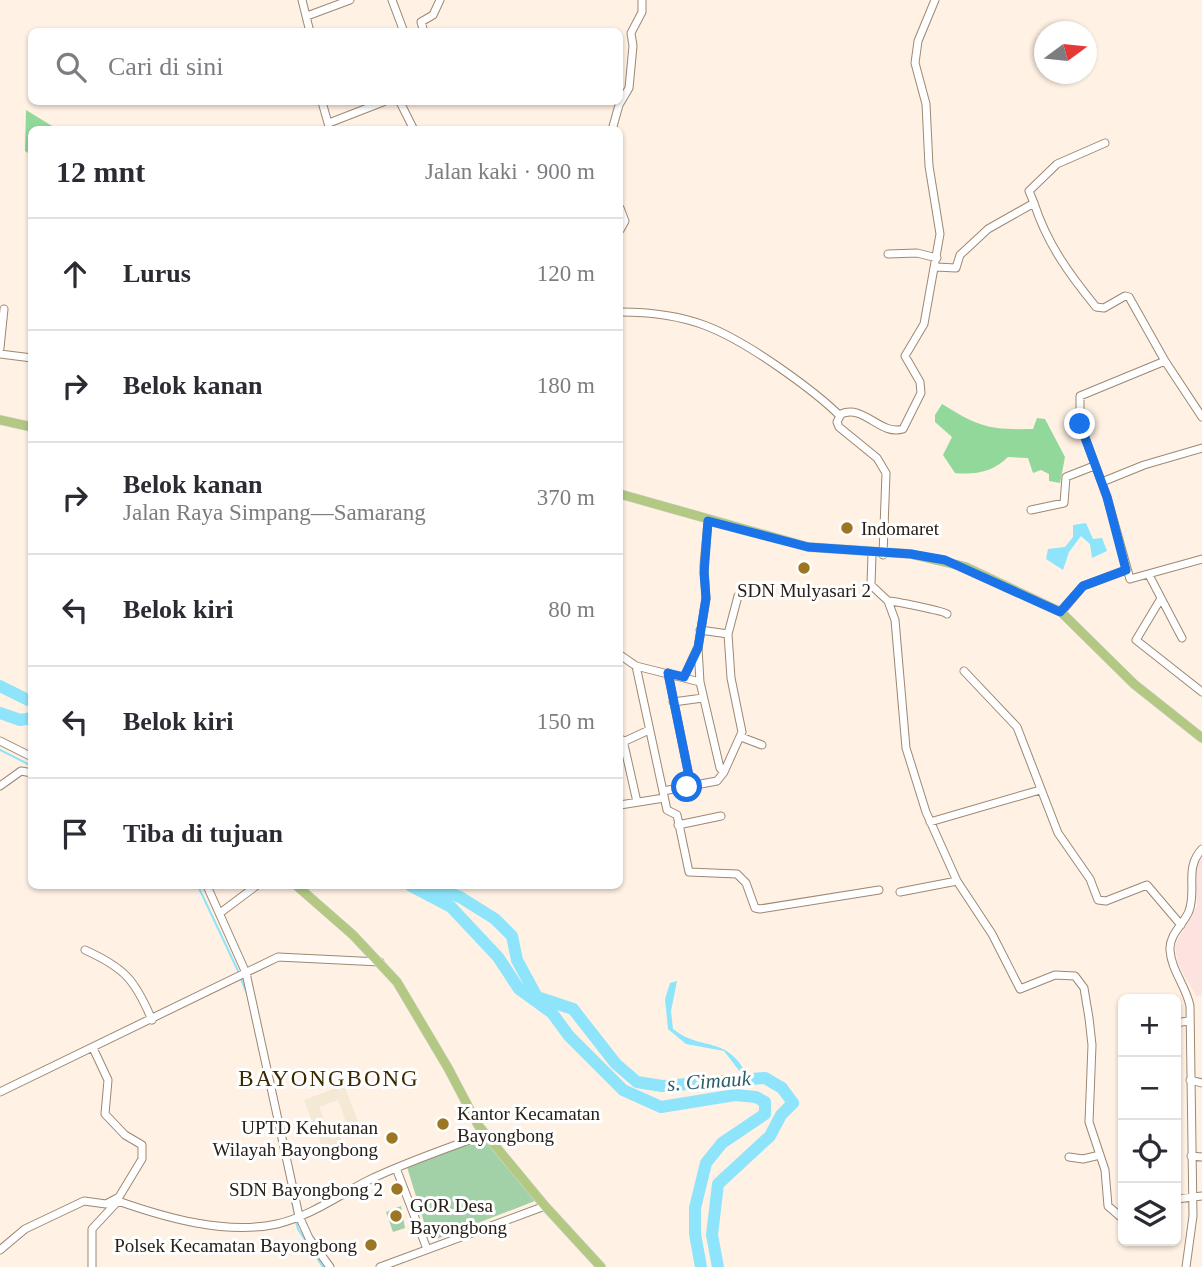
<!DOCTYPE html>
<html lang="id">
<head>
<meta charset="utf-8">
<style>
  :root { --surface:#fff; --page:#f2f2f3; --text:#2b2b33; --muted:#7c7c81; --line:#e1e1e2 }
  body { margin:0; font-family:"Times New Roman",serif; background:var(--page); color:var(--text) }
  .controls { position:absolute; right:21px; bottom:21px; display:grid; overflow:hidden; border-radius:10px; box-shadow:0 2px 5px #0004 }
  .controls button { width:63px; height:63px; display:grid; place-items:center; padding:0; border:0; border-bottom:2px solid var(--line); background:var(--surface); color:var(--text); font:35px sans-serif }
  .compass { position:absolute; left:1034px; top:21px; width:63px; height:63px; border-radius:50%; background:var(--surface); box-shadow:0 2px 5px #0004; rotate:75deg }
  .stop { position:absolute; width:21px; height:21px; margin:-16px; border:5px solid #1a73e8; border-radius:50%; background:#fff }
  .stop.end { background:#1a73e8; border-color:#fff; box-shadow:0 2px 7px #0008 }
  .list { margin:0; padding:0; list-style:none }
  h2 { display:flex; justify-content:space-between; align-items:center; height:91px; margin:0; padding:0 28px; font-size:30px }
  h2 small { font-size:23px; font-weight:400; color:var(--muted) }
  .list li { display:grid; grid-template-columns:46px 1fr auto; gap:21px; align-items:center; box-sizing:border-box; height:112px; padding:0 28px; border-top:2px solid var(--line) }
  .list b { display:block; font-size:26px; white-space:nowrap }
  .list p { margin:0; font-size:23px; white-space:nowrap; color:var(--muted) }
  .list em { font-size:23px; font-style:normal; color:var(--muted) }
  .icon { flex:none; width:38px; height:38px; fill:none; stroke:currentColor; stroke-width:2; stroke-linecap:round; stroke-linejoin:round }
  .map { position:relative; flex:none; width:1202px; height:1267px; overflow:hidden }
  .search { position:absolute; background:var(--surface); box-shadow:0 2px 5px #0004; left:28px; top:28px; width:595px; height:77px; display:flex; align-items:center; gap:18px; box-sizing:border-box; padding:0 24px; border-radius:10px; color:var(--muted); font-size:26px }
  .panel { position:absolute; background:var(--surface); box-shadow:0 2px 5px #0004; left:28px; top:126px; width:595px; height:763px; border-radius:10px }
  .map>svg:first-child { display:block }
  .commercial { fill:#fde3e0 }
  .education { fill:#f3e9d4 }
  .green { fill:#a2d0a7 }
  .forest { fill:#92d89b }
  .water { fill:#8ee4fb }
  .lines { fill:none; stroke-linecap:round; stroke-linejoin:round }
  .stream { stroke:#8ee4fb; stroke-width:2 }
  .river { stroke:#8ee4fb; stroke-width:12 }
  .minor-casing { stroke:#9d8873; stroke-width:9 }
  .major-casing { stroke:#d8d7d5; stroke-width:10 }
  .minor { stroke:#fff; stroke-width:7 }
  .major { stroke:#b3c883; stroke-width:9 }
  .route { stroke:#1a73e8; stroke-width:9 }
  .poi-dot { fill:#9d7623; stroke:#fff; stroke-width:2.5 }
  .labels { text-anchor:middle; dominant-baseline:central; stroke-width:6; stroke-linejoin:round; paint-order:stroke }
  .poi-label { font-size:19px; fill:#282018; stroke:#fff; text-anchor:start }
  .water-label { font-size:21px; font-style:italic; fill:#2d5e6a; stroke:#fff }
  .quarter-label { font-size:23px; letter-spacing:2px; fill:#3b2800; stroke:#fff }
</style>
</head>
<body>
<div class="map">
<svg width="1202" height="1267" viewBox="0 0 1202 1267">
  <rect width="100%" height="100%" fill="#fff1e3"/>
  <path class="commercial" d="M1202 856V995L1196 996 1178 964 1175 945 1197 906 1195 871Z"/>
  <path class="education" d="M344 1085 358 1121 347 1125 338 1100 319 1107 332 1139 340 1136 344 1147 325 1154 304 1100Z"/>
  <path class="green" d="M485 1133 540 1199 434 1240 428 1235 407 1167Z
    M401 1206 405 1228 393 1232 386 1212Z"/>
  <path class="forest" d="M26 110 57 129 32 130 31 155 25 151Z
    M942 404C979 427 989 430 1033 429L1037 418 1045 419 1065 457 1060 483 1049 481V474L1041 470 1033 473 1028 458 1008 457C993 472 975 475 955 473L943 455 952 437 935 422V415Z"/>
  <path class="water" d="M1086 523 1093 539 1102 538 1107 551 1092 558 1090 544 1081 536 1069 552 1063 570 1046 559 1048 549 1065 547 1073 537V525Z
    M677 981 671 1011 673 1029C704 1053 726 1033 749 1078L738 1082 744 1077 724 1051 686 1044 668 1029 665 999 670 983Z"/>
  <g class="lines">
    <path class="stream" d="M0 750 32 766
      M198 886 239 973
      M241 979 248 996
      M290 1193 295 1215
      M296 1221 298 1229 323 1267"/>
    <path class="river" d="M0 686 32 702
      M0 713 20 720 32 718
      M411 886 451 907 498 957 519 989 552 1013 569 1036 623 1090 661 1107 735 1095 756 1097 765 1102V1114L722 1143 706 1163 695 1208V1234L701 1267
      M428 886 460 897 495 919 512 936 517 960 537 997 573 1009 616 1064 637 1082 662 1086 765 1078 782 1088 793 1103 781 1115 770 1136 718 1184 712 1235 718 1267"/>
    <g class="minor-casing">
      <path id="minor" d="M302 0 310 32
        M392 0 404 32
        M307 16 350 0
        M424 32 421 22 433 15 440 0
        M322 102 330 130
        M400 102 414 130
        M329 123 383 102
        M612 130 619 105 629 88 633 46 631 33 642 12V0
        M1034 203 1029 191 1057 164 1105 143
        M620 208 625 221 620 230
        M888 254 917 253 937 258
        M936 267 956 268 960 255 988 229 1034 203C1047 244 1070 275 1096 307L1104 308 1125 296 1129 297 1165 361 1080 396V424L1107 497 1130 579 1202 559
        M620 312C689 312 724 329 780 368 800 382 821 397 839 415
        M0 348 4 309
        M0 354 32 358
        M1165 361 1202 417
        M1102 482 1144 465 1202 448
        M1031 510 1064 503 1066 477 1094 466
        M708 521 704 566 706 599 698 648 700 682 720 768 724 772 742 732 731 678 728 634 738 596
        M872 554 871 585 888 601 895 620 906 748 926 812 957 881 992 934 1020 989 1055 975 1075 976 1084 988 1089 1018 1092 1045 1089 1122 1105 1170 1108 1206 1123 1219
        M883 555 886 473 877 458 839 427 837 422 841 414C864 404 880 436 903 429L921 393 920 382 905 356 924 324 940 234 929 166 926 104 915 63 918 41 935 0
        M1149 575 1182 638
        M1160 600 1136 640 1202 692
        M888 601C894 601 944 611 947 614
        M1061 612 1083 586 1126 570
        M700 630 728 634
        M620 655 636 666 700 682
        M636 666 667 810 677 815 689 872 737 874 746 883 755 908 760 909 879 890
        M964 671 1017 727 1058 833 1090 879 1098 900 1106 901 1147 885 1181 925
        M668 673 691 786
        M684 677 697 649
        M673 702 703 698
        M741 737 762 745
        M623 740 637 802
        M0 741 32 757
        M621 743 649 730
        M0 786 21 771 32 773
        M663 791 717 781 724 772
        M620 805 664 798
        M930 822 1040 790
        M678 825 721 816
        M207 886 246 973 299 1216 309 1238 330 1267
        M900 892 957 881
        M220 913 256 886
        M85 950C125 968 135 980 152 1020
        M1176 1023 1188 1021
        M1190 1080 1202 1083
        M0 1092 278 957 380 962
        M1191 1156 1202 1157
        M1069 1157 1083 1159 1100 1155
        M396 1168 427 1249
        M119 1197 118 1201C166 1218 226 1235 277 1224 311 1216 339 1195 369 1180 406 1162 446 1149 485 1134
        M1176 1199 1202 1196
        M0 1250 25 1229 84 1201 106 1204 119 1197 142 1159V1145L125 1135 105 1114 108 1080 93 1048
        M92 1267V1229L118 1201
        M380 1267 545 1206
        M1186 1267 1193 1216 1190 1006C1186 986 1171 970 1170 950 1169 934 1184 924 1189 911 1197 889 1184 868 1202 849"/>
    </g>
    <g class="major-casing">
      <path id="major" d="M0 420 32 427
        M620 494 808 547 911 554 966 567 1061 612 1134 684 1202 738
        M297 886 353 935 397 982 448 1068 478 1125 545 1206 601 1267"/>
    </g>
    <use href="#minor" class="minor"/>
    <use href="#major" class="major"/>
  </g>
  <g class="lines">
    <path class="route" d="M687 787 691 786 668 673 684 677 698 648 706 598 704 573 708 521 808 547 911 554 945 560 1060 612 1083 586 1126 570 1107 497 1080 424"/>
  </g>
  <g class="poi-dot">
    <circle cx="847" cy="528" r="7"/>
    <circle cx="804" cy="568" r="7"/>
    <circle cx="443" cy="1124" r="7"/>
    <circle cx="392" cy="1138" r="7"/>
    <circle cx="397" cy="1189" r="7"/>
    <circle cx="396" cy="1216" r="7"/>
    <circle cx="371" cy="1245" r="7"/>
  </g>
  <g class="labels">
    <g class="poi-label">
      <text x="861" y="528">Indomaret</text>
      <text x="804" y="590" text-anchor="middle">SDN Mulyasari 2</text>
      <text x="457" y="1113">Kantor Kecamatan<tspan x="457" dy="22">Bayongbong</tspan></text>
      <text x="378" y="1127" text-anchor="end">UPTD Kehutanan<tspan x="378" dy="22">Wilayah Bayongbong</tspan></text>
      <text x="383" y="1189" text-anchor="end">SDN Bayongbong 2</text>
      <text x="410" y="1205">GOR Desa<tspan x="410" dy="22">Bayongbong</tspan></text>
      <text x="357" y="1245" text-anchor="end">Polsek Kecamatan Bayongbong</text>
    </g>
    <g class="water-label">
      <text transform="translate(709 1081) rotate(-4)">s. Cimauk</text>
    </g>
    <g class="quarter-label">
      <text x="329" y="1078">BAYONGBONG</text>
    </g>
  </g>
</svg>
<div class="controls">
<button>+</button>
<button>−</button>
<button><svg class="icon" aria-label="locate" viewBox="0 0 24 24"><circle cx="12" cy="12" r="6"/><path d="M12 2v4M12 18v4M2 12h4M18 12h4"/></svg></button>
<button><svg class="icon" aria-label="layers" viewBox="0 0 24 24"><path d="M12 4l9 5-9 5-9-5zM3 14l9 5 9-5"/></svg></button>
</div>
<svg class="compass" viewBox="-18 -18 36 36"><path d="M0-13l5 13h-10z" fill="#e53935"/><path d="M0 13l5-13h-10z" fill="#7c7c81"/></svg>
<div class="stop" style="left:687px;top:787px"></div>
<div class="stop end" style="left:1080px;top:424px"></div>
<div class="search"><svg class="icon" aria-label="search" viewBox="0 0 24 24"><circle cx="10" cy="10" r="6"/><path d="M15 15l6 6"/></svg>Cari di sini</div>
<section class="panel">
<h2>12 mnt<small>Jalan kaki · 900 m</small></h2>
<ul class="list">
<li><svg class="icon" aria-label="ahead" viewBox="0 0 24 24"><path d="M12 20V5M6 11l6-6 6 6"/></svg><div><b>Lurus</b></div><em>120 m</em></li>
<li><svg class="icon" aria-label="right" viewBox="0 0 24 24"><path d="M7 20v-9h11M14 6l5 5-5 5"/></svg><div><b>Belok kanan</b></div><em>180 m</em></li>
<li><svg class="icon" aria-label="right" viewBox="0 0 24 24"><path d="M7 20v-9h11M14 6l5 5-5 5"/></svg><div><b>Belok kanan</b><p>Jalan Raya Simpang—Samarang</p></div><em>370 m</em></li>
<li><svg class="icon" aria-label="left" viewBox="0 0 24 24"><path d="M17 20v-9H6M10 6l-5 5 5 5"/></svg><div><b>Belok kiri</b></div><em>80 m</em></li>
<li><svg class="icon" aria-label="left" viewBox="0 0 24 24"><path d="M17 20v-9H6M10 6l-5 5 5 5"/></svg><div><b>Belok kiri</b></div><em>150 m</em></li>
<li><svg class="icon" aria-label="arrive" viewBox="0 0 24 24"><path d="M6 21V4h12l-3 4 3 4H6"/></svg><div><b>Tiba di tujuan</b></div></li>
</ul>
</section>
</div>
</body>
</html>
